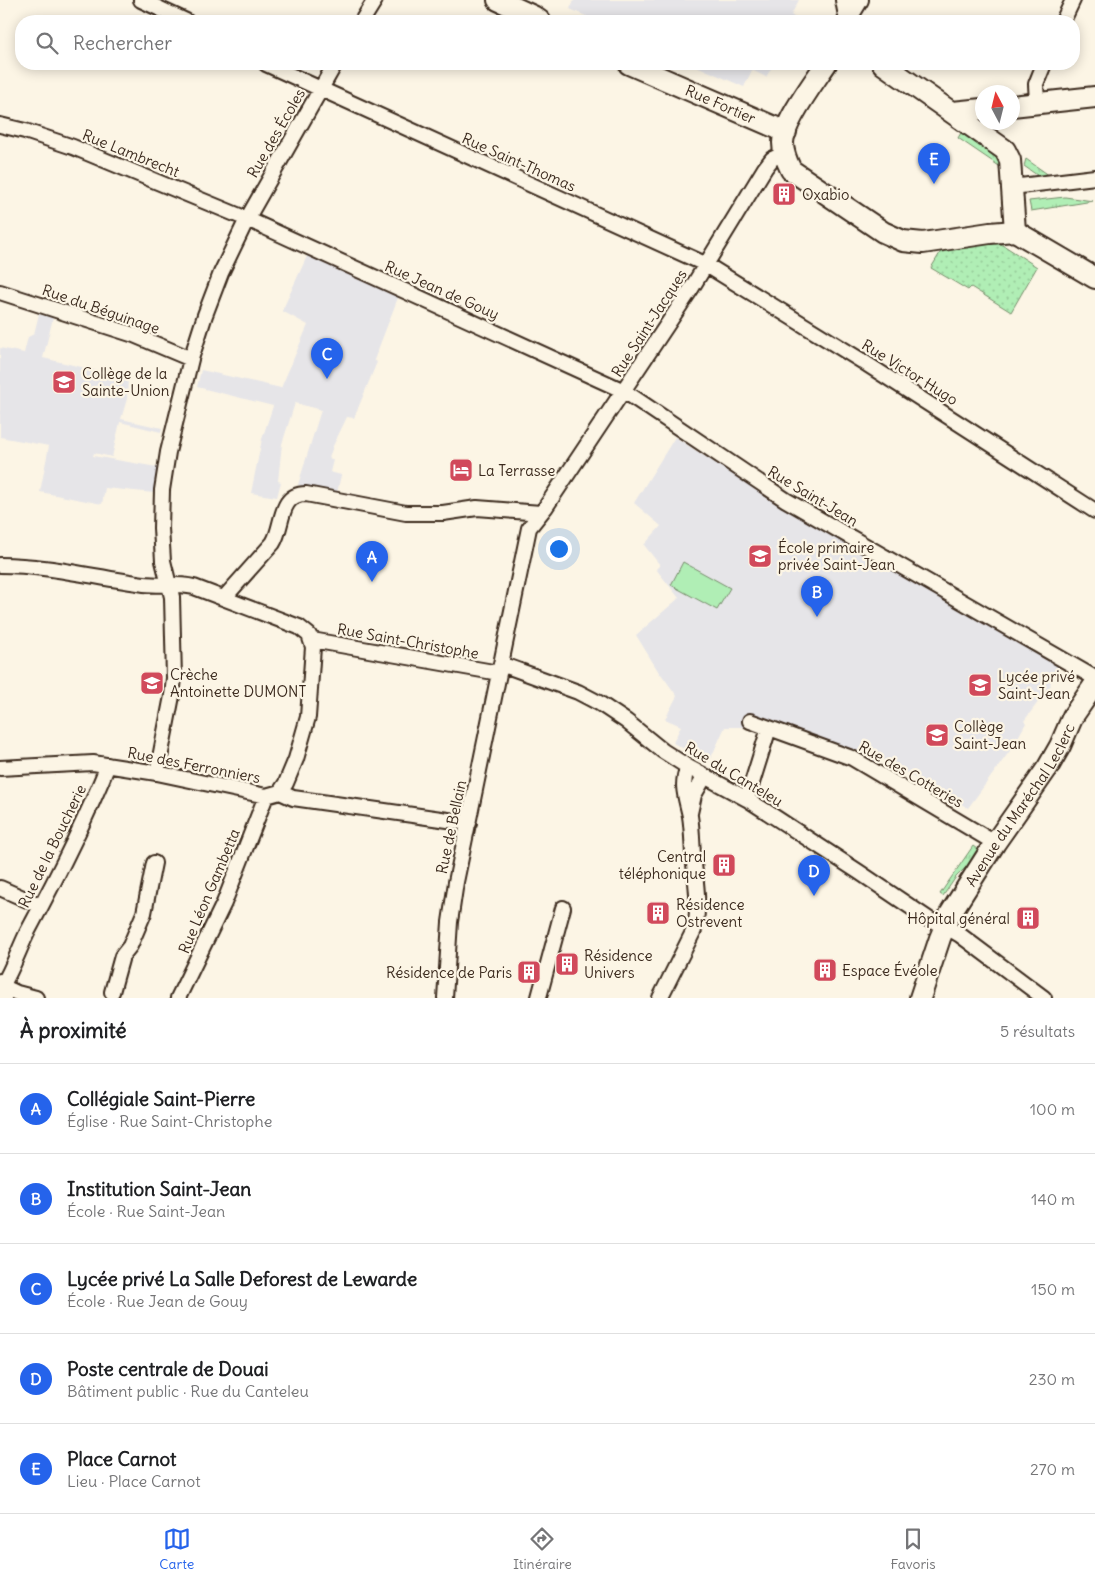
<!DOCTYPE html>
<html lang="fr">
<head>
<meta charset="utf-8">
<style>
  :root { --surface:#fff; --page:#f2f2f2; --text:#202124; --muted:#757577; --line:#e0e0e0; --accent:#2563eb }
  body { margin:0; font-family:Delius,sans-serif; background:var(--page); color:var(--text) }
  .compass { position:absolute; left:975px; top:85px; width:45px; height:45px; border-radius:50%; background:var(--surface); box-shadow:0 2px 12px #0003; rotate:353deg }
  .you { position:absolute; left:558px; top:548px; width:18px; height:18px; margin:-12px; border:4px solid #fff; border-radius:50%; background:#1a73e8; box-shadow:0 0 0 8px #1a73e833 }
  .badge { display:grid; place-items:center; width:32px; height:32px; border-radius:50%; background:var(--accent); color:#fff; font-size:16px; font-weight:700 }
  .pin { position:absolute; translate:-50% -41px; filter:drop-shadow(0 1px 2px #0008) }
  .pin::after { content:''; position:absolute; top:26px; width:18px; height:15px; background:inherit; clip-path:polygon(0 0,100% 0,50% 100%) }
  .list { margin:0; padding:0; list-style:none }
  h2 { display:flex; justify-content:space-between; align-items:center; height:65px; margin:0; padding:0 20px; font-size:21px }
  h2 small { font-size:16px; font-weight:400; color:var(--muted) }
  .list li { display:grid; grid-template-columns:32px 1fr auto; gap:15px; align-items:center; box-sizing:border-box; height:90px; padding:0 20px; border-top:1px solid var(--line) }
  .list b { display:block; font-size:19px; white-space:nowrap }
  .list p { margin:0; font-size:16px; white-space:nowrap; color:var(--muted) }
  .list em { font-size:16px; font-style:normal; color:var(--muted) }
  .icon { flex:none; width:28px; height:28px; fill:none; stroke:currentColor; stroke-width:2; stroke-linecap:round; stroke-linejoin:round }
  .map { position:relative; flex:none; width:1095px; height:998px; overflow:hidden }
  .search { position:absolute; background:var(--surface); box-shadow:0 2px 12px #0003; left:15px; right:15px; top:15px; height:55px; display:flex; align-items:center; gap:12px; box-sizing:border-box; padding:0 18px; border-radius:20px; color:var(--muted); font-size:19px }
  .sheet { height:515px; background:var(--surface) }
  nav { display:flex; justify-content:space-around; align-items:center; box-sizing:border-box; height:70px; border-top:1px solid var(--line); background:var(--surface); font-size:14px; color:var(--muted) }
  nav a { display:grid; justify-items:center; gap:2px }
  nav .on { color:var(--accent) }
  .map>svg:first-child { display:block }
  .built { fill:#e6e5e8 }
  .grass { fill:url(#grass-tufts); stroke:#768c6a }
  .park { fill:url(#park-dots); stroke:#768c6a }
  .pitch { fill:#b0eeb5; stroke:#768c6a }
  .lines { fill:none; stroke-linecap:round; stroke-linejoin:round }
  .street-casing { stroke:#3b2a1e; stroke-width:18 }
  .secondary-casing { stroke:#3b2a1e; stroke-width:24 }
  .street { stroke:#fcf5e5; stroke-width:14 }
  .secondary { stroke:#fcf5e5; stroke-width:20 }
  .labels { text-anchor:middle; dominant-baseline:central; stroke-width:4.5; stroke-linejoin:round; paint-order:stroke }
  .street-label { font-size:15px; fill:#3b2a1e; stroke:#fcf5e5 }
  .poi-label { font-size:15px; fill:#3b2a1e; stroke:#fcf5e5; text-anchor:start }
</style>
</head>
<body>
<div class="map">
<svg width="1095" height="998" viewBox="0 0 1095 998">
  <defs>
    <pattern id="grass-tufts" width="24" height="20" patternUnits="userSpaceOnUse" patternTransform="scale(1.25)"><rect width="24" height="20" fill="#b0eeb5"/><path d="M3 7l-1-3M5 7V3M7 7l1-3M15 17l-1-3M17 17v-4M19 17l1-3" fill="none" stroke="#98cc9b"/></pattern>
    <pattern id="park-dots" width="8" height="8" patternUnits="userSpaceOnUse" patternTransform="scale(1.25)"><rect width="8" height="8" fill="#b0eeb5"/><path d="M2 2h.1M6 6h.1" fill="none" stroke="#98cc9b" stroke-width="1.8" stroke-linecap="round"/></pattern>
  </defs>
  <rect width="100%" height="100%" fill="#fcf5e5"/>
  <filter id="ink" filterUnits="userSpaceOnUse"><feTurbulence type="fractalNoise" baseFrequency=".02" numOctaves="2"/><feDisplacementMap in="SourceGraphic" scale="10" xChannelSelector="R" yChannelSelector="G"/><feConvolveMatrix kernelMatrix="1 2 1 2 8 2 1 2 1" color-interpolation-filters="sRGB"/></filter>
  <g filter="url(#ink)">
    <path class="built" d="M574 0H799L791 15 798 20 797 21H597L570 9Z
      M692 64H774L766 77 752 70 744 87Z
      M308 254 399 295 374 360 377 362 354 418 347 417 333 446 329 458 333 460 330 472 341 475 337 493 298 485 321 410 295 403 282 444 278 481 281 482 277 497 251 493 262 439 273 406 197 387 201 370 281 388 308 325 282 311Z
      M39 314 53 318 43 358 128 378 127 399 121 419 162 428 161 432 120 422 112 457 94 453 93 456 157 467 154 493 105 488 102 504 40 492 49 446 0 437V348L24 353 28 337 34 334Z
      M675 437 781 506 1060 665 1050 684 1051 685 1024 721 1026 723 1012 748 968 808 879 757 875 764 848 748 750 715 747 727H725L709 762 673 743 681 726 665 719 677 696 661 674H660L636 635 679 598 656 569 660 565 644 545 661 526 634 503Z"/>
    <path class="grass" d="M962 131 1006 162 1002 168 958 138Z
      M1026 159 1053 178 1044 180 1024 166Z
      M1065 197 1093 201 1031 211 1029 201Z
      M973 846 981 852 956 877 943 896 940 894Z"/>
    <path class="park" d="M992 241 1003 245 1037 267 1011 312 971 287 968 290 931 268 943 248Z"/>
    <path class="pitch" d="M683 562 730 588 717 610 671 585Z"/>
    <g class="lines">
      <g class="street-casing">
        <path id="street" d="M141 0 186 21
          M850 18 861 0
          M362 21 375 0
          M1063 21 1073 0
          M266 64 705 264 862 361 1095 511
          M1037 103 1036 84 1044 64
          M0 125 25 131 73 147 247 219 624 391 786 500 1095 678
          M1012 187 1095 177
          M0 292 134 335 191 359
          M0 565C48 565 97 578 144 584 162 586 176 583 194 587L299 627 309 635 313 647 308 717 296 759 286 783 280 792 266 796 157 773 93 763 0 768
          M224 598 273 543C284 526 278 494 306 494L406 513H443L477 508 541 513
          M312 640 499 673
          M501 664 578 692 599 703 626 721 663 751 688 767 747 799 859 872 930 920 943 925 960 935 1044 998
          M750 721 852 758 995 843
          M157 773 172 696 174 678 172 597 163 561 161 528 162 490 168 452 191 359 205 315 221 273 247 219 335 64
          M280 792 293 798 469 823
          M747 799 769 728
          M690 813 694 795 705 776
          M0 888 41 906
          M112 992 122 956 130 946 144 913 154 863
          M539 997 563 908
          M36 998 17 993 2 986C13 968 19 949 28 931 57 877 85 822 108 765
          M178 998 224 903 266 796
          M445 998 450 922 456 882 529 528 545 508 691 289 765 168 772 159 785 153
          M660 998 694 930C701 906 695 878 693 854 692 841 692 828 690 816 686 797 680 785 688 767"/>
      </g>
      <g class="secondary-casing">
        <g id="secondary">
          <path d="M498 0 533 16 540 21"/>
          <path d="M846 0 850 21"/>
          <path id="s1" d="M629 64 786 132"/>
          <path d="M826 64C814 82 783 123 783 143 783 152 787 162 791 170L883 232 903 241 923 243 990 233 1015 231"/>
          <path d="M883 64 1005 150 1010 160 1015 231"/>
          <path d="M1012 106 1095 97"/>
          <path d="M953 112 982 109"/>
          <path d="M1015 231 1095 278"/>
          <path d="M0 984 2 986 1 998"/>
          <path id="s2" d="M920 998 940 938 950 914 995 843 1048 767 1060 746 1073 716 1095 684"/>
        </g>
      </g>
      <use href="#street" class="street"/>
      <use href="#secondary" class="secondary"/>
    </g>
  </g>
  <defs>
    <g id="building-square" transform="scale(1.25)"><rect x="-9" y="-9" width="18" height="18" rx="4" fill="#d1495b" stroke="#fcf5e5"/><path d="M-4-6H4V6H1V3H-1V6H-4ZM-2.5-4.3h1.7v1.8h-1.7ZM.8-4.3h1.7v1.8H.8ZM-2.5-1h1.7V.8h-1.7ZM.8-1h1.7V.8H.8Z" fill="#fff"/></g>
    <g id="school-square" transform="scale(1.25)"><rect x="-9" y="-9" width="18" height="18" rx="4" fill="#d1495b" stroke="#fcf5e5"/><path d="M0-5L7-2L0 1L-7-2ZM-4 1L0 2.5L4 1V4Q0 6-4 4Z" fill="#fff"/></g>
    <g id="hotel-square" transform="scale(1.25)"><rect x="-9" y="-9" width="18" height="18" rx="4" fill="#d1495b" stroke="#fcf5e5"/><path d="M-6-4.5h1.5V1H6V5H4.5V3h-9V5H-6ZM-4 0a1.8 1.8 0 1 1 3.6 0ZM.5 0V-2.5h3Q6-2.5 6 0Z" fill="#fff"/></g>
  </defs>
  <g fill-rule="evenodd">
    <use href="#building-square" x="784" y="194"/>
    <use href="#school-square" x="64" y="382"/>
    <use href="#hotel-square" x="461" y="470"/>
    <use href="#school-square" x="760" y="556"/>
    <use href="#school-square" x="152" y="683"/>
    <use href="#school-square" x="980" y="685"/>
    <use href="#school-square" x="937" y="735"/>
    <use href="#building-square" x="724" y="865"/>
    <use href="#building-square" x="658" y="913"/>
    <use href="#building-square" x="1028" y="918"/>
    <use href="#building-square" x="567" y="964"/>
    <use href="#building-square" x="825" y="970"/>
    <use href="#building-square" x="529" y="972"/>
  </g>
  <g class="labels">
    <g class="street-label">
      <text stroke="none"><textPath href="#s1" startOffset="100">Rue Fortier</textPath></text>
      <text transform="translate(276 133) rotate(-60)">Rue des Écoles</text>
      <text transform="translate(131 153) rotate(22)">Rue Lambrecht</text>
      <text transform="translate(519 162) rotate(24)">Rue Saint-Thomas</text>
      <text transform="translate(442 290) rotate(24)">Rue Jean de Gouy</text>
      <text transform="translate(101 309) rotate(19)">Rue du Béguinage</text>
      <text transform="translate(649 323) rotate(-57)">Rue Saint-Jacques</text>
      <text transform="translate(910 372) rotate(32)">Rue Victor Hugo</text>
      <text transform="translate(813 496) rotate(31)">Rue Saint-Jean</text>
      <text transform="translate(408 641) rotate(10)">Rue Saint-Christophe</text>
      <text transform="translate(194 765) rotate(11)">Rue des Ferronniers</text>
      <text transform="translate(734 774) rotate(31)">Rue du Canteleu</text>
      <text transform="translate(911 774) rotate(30)">Rue des Cotteries</text>
      <text stroke="none"><textPath href="#s2" startOffset="219">Avenue du Maréchal Leclerc</textPath></text>
      <text transform="translate(451 827) rotate(-78)">Rue de Bellain</text>
      <text transform="translate(52 846) rotate(-64)">Rue de la Boucherie</text>
      <text transform="translate(209 891) rotate(-67)">Rue Léon Gambetta</text>
    </g>
    <g class="poi-label">
      <text x="802" y="194">Oxabio</text>
      <text x="82" y="373">Collège de la<tspan x="82" dy="17">Sainte-Union</tspan></text>
      <text x="478" y="470">La Terrasse</text>
      <text x="778" y="547">École primaire<tspan x="778" dy="17">privée Saint-Jean</tspan></text>
      <text x="170" y="674">Crèche<tspan x="170" dy="17">Antoinette DUMONT</tspan></text>
      <text x="998" y="676">Lycée privé<tspan x="998" dy="17">Saint-Jean</tspan></text>
      <text x="954" y="726">Collège<tspan x="954" dy="17">Saint-Jean</tspan></text>
      <text x="706" y="856" text-anchor="end">Central<tspan x="706" dy="17">téléphonique</tspan></text>
      <text x="676" y="904">Résidence<tspan x="676" dy="17">Ostrevent</tspan></text>
      <text x="1010" y="918" text-anchor="end">Hôpital général</text>
      <text x="584" y="955">Résidence<tspan x="584" dy="17">Univers</tspan></text>
      <text x="842" y="970">Espace Évéole</text>
      <text x="512" y="972" text-anchor="end">Résidence de Paris</text>
    </g>
  </g>
</svg>
<svg class="compass" viewBox="-18 -18 36 36"><path d="M0-13l5 13h-10z" fill="#e53935"/><path d="M0 13l5-13h-10z" fill="#757577"/></svg>
<div class="you"></div>
<div class="pin badge" style="left:372px;top:582px">A</div>
<div class="pin badge" style="left:817px;top:617px">B</div>
<div class="pin badge" style="left:327px;top:379px">C</div>
<div class="pin badge" style="left:814px;top:896px">D</div>
<div class="pin badge" style="left:934px;top:184px">E</div>
<div class="search"><svg class="icon" aria-label="search" viewBox="0 0 24 24"><circle cx="10" cy="10" r="6"/><path d="M15 15l6 6"/></svg>Rechercher</div>
</div>
<section class="sheet">
<h2>À proximité<small>5 résultats</small></h2>
<ul class="list">
<li><span class="badge">A</span><div><b>Collégiale Saint-Pierre</b><p>Église · Rue Saint-Christophe</p></div><em>100 m</em></li>
<li><span class="badge">B</span><div><b>Institution Saint-Jean</b><p>École · Rue Saint-Jean</p></div><em>140 m</em></li>
<li><span class="badge">C</span><div><b>Lycée privé La Salle Deforest de Lewarde</b><p>École · Rue Jean de Gouy</p></div><em>150 m</em></li>
<li><span class="badge">D</span><div><b>Poste centrale de Douai</b><p>Bâtiment public · Rue du Canteleu</p></div><em>230 m</em></li>
<li><span class="badge">E</span><div><b>Place Carnot</b><p>Lieu · Place Carnot</p></div><em>270 m</em></li>
</ul>
</section>
<nav>
<a class="on"><svg class="icon" aria-label="map" viewBox="0 0 24 24"><path d="M3 6l6-2 6 2 6-2v14l-6 2-6-2-6 2zM9 4v14M15 6v14"/></svg>Carte</a>
<a><svg class="icon" aria-label="directions" viewBox="0 0 24 24"><path d="M12 3l9 9-9 9-9-9zM9 14v-3h6M13 9l2 2-2 2"/></svg>Itinéraire</a>
<a><svg class="icon" aria-label="saved" viewBox="0 0 24 24"><path d="M7 4h10v16l-5-4-5 4z"/></svg>Favoris</a>
</nav>
</body>
</html>
